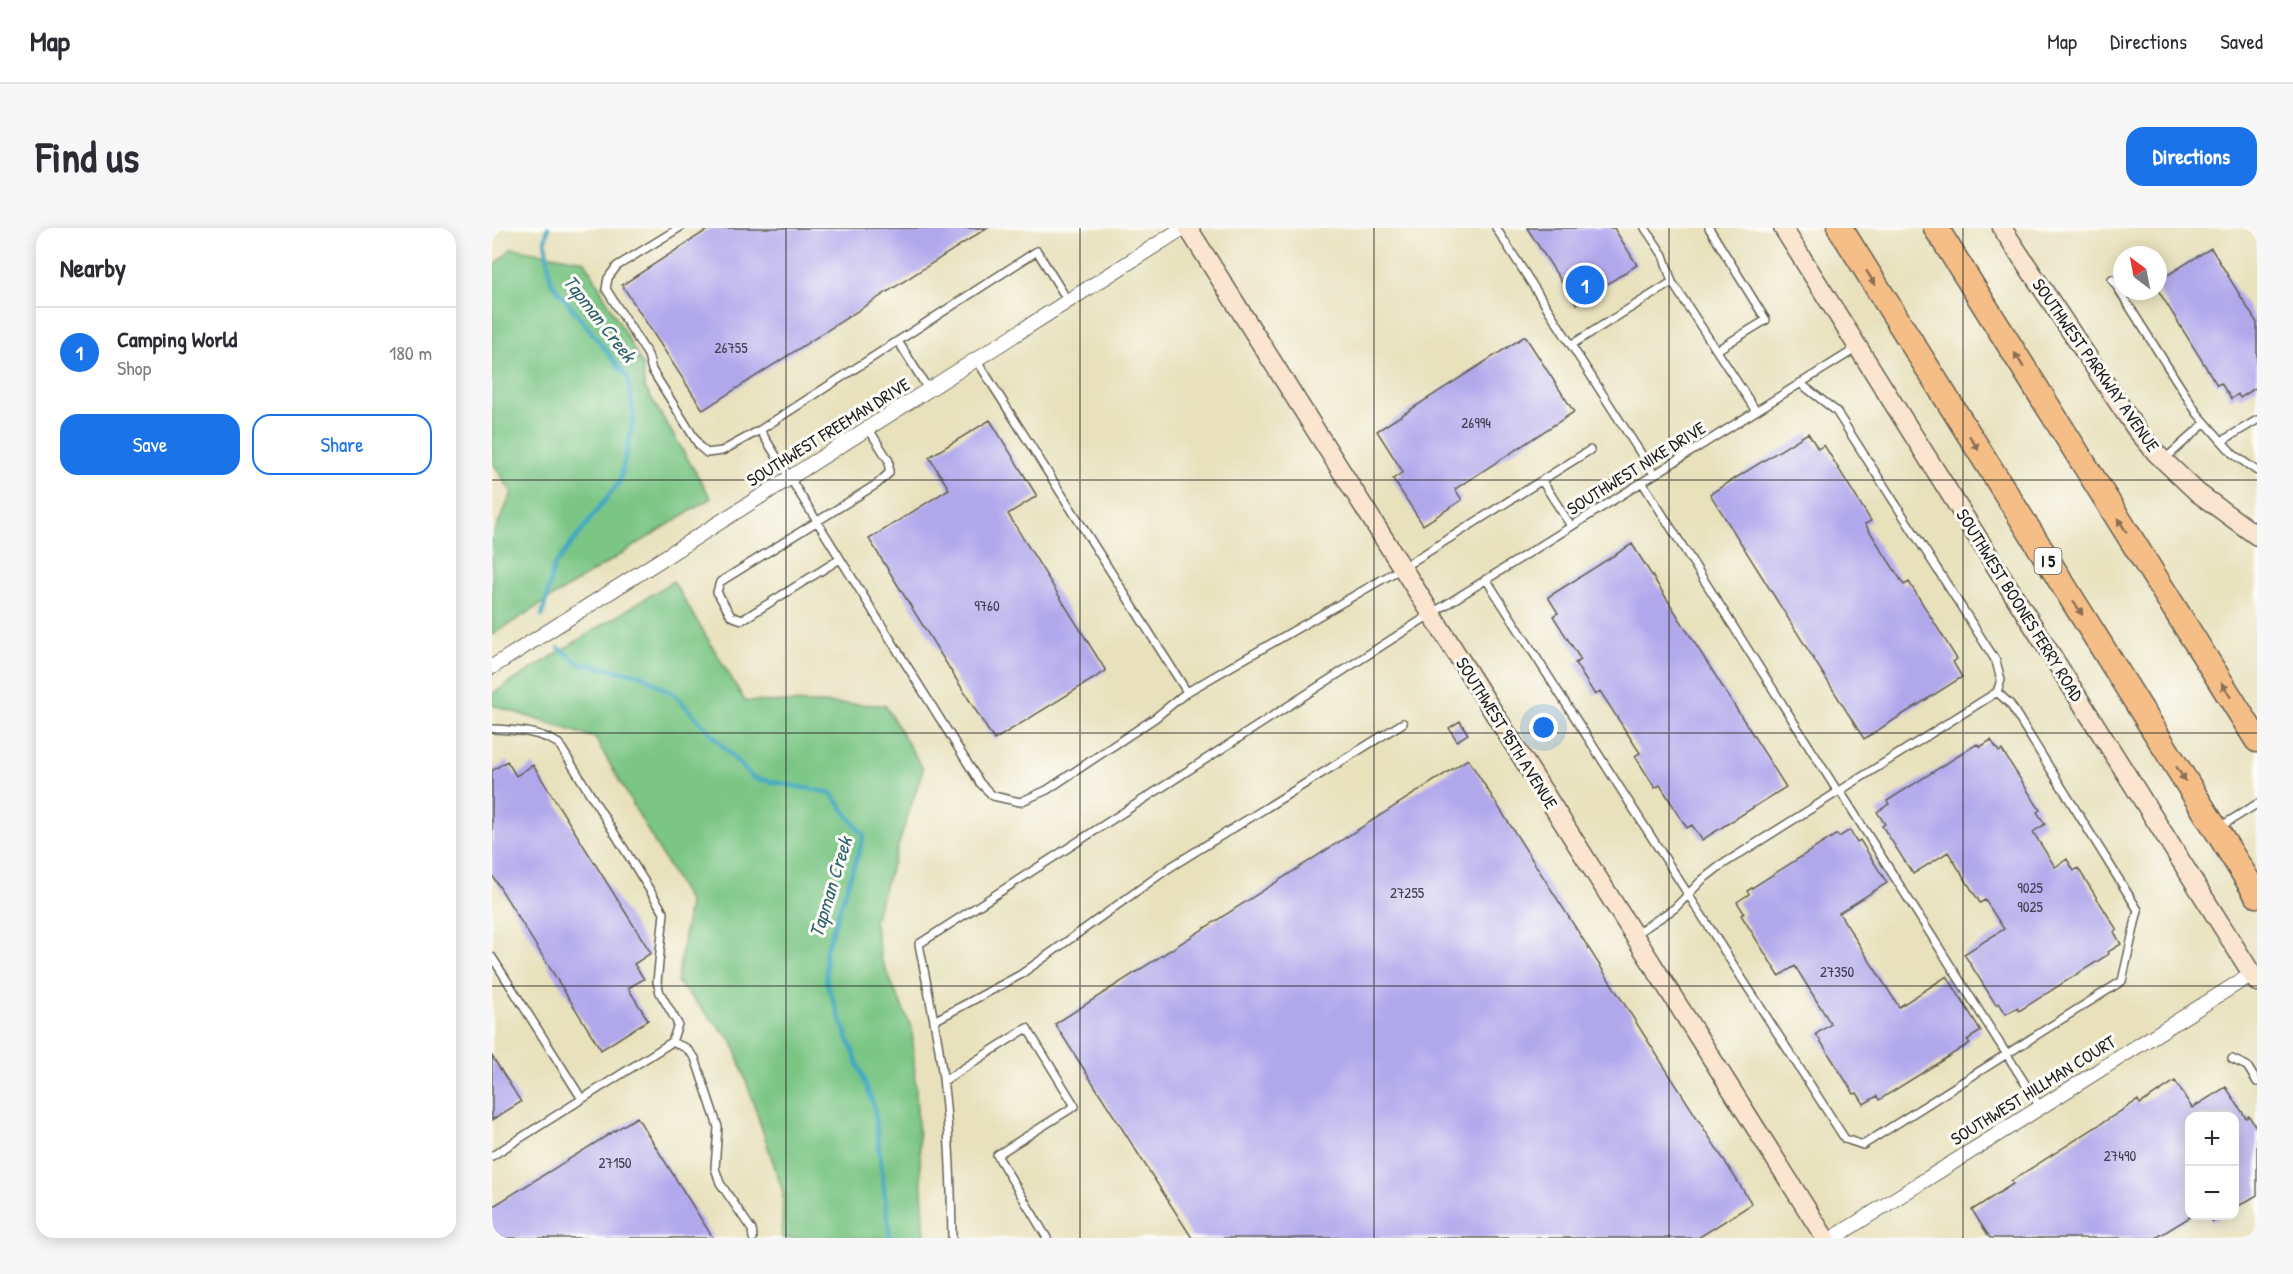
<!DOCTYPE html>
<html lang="en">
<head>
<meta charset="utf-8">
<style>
  :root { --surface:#fff; --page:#f7f7f7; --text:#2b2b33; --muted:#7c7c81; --line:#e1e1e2; --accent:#1a73e8 }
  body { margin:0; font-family:"Patrick Hand",sans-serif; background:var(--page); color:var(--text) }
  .controls { position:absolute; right:18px; bottom:18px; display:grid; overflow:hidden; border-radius:12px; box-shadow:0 3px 15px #0003 }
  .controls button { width:54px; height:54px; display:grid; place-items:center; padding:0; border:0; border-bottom:2px solid var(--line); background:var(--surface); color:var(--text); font:30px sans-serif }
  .compass { position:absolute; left:1621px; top:18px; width:54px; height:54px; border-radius:50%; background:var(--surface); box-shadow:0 3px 15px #0003; rotate:328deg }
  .you { position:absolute; left:1052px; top:500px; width:21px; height:21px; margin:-15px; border:4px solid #fff; border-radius:50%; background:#1a73e8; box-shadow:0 0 0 9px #1a73e833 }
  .badge { display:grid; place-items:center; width:39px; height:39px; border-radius:50%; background:var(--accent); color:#fff; font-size:20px; font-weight:700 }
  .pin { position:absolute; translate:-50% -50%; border:3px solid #fff; box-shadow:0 2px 6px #0006 }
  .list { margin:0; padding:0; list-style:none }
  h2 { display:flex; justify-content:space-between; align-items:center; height:78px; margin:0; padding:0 24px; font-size:26px }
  h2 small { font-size:20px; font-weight:400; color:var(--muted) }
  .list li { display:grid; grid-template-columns:39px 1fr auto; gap:18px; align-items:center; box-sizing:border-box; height:90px; padding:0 24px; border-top:2px solid var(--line) }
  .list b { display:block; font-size:22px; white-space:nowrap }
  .list p { margin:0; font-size:20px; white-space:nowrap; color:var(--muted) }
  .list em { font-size:20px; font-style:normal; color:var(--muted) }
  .actions { display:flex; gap:12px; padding:18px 24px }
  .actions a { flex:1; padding:14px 0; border:2px solid var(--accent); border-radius:18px; text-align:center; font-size:21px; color:var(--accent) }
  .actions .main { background:var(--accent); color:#fff }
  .map { position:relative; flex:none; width:1765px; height:1010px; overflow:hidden; border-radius:18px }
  header { display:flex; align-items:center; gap:36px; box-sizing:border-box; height:84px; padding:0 30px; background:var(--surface); border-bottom:2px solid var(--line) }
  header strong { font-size:28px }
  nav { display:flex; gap:33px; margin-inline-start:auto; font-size:21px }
  .intro { display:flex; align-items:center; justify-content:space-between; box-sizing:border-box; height:144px; padding:0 36px }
  h1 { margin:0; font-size:42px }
  .button { padding:15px 27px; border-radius:18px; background:var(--accent); color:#fff; font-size:21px; font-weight:700 }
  main { display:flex; gap:36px; padding:0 36px }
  aside { flex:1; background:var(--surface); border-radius:18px; box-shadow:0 3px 15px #0003 }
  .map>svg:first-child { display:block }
  .green { fill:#7bc685; stroke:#4c7150; stroke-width:1.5 }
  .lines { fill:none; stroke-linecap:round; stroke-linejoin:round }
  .stream { stroke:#41a8c1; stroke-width:4.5 }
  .building { fill:#b1a8ec }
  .lane-casing { stroke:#636154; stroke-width:10 }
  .street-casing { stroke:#636154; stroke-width:16 }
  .secondary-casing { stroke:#636154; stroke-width:21 }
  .highway-casing { stroke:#636154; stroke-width:27 }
  .lane { stroke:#fff; stroke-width:7 }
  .street { stroke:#fff; stroke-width:14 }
  .secondary { stroke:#fbe5cf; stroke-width:18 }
  .highway { stroke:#f6be87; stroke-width:24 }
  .oneway { fill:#896d52 }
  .grid { fill:none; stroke:#1c1c1c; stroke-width:1.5; stroke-opacity:0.55 }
  .labels { text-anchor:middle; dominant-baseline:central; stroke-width:6; stroke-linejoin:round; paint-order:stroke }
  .number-label { font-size:15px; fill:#413f50 }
  .shield { fill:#fdfcf7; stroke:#605f5e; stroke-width:1.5 }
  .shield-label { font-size:16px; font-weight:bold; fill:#1c1c1c }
  .street-label { font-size:18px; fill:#1c1c1c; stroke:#fdfcf7 }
  .water-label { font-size:20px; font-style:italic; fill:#2e626e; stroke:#fdfcf7 }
</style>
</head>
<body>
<header>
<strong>Map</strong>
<nav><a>Map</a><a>Directions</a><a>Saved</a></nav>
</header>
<div class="intro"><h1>Find us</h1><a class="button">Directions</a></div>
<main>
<aside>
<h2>Nearby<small></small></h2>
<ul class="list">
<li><span class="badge">1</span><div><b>Camping World</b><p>Shop</p></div><em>180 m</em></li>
</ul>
<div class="actions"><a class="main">Save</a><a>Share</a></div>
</aside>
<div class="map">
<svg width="1765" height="1010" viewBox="0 0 1765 1010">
  <rect width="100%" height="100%" fill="#fdfcf7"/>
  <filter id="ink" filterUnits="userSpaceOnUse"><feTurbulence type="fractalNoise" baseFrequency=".0167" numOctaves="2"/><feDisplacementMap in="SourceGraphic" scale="12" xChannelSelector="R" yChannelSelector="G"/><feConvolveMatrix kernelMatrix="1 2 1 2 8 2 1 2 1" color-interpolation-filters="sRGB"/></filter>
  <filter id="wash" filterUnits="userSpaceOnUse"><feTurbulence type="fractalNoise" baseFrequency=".008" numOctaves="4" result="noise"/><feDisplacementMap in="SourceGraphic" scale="24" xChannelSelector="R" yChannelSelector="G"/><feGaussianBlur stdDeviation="1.35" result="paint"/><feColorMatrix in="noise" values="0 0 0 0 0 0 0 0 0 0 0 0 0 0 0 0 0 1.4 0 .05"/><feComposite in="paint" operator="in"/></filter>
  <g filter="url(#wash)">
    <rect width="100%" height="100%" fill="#e8e1bc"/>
    <path class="green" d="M20 20 93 33 151 138 152 158 219 270 0 407V309L20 265 0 233V40Z
      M181 353 253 473 393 477 431 541 382 692 389 731 420 801 433 1010H290L291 964 241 814 185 754 197 675 103 510 0 477V466Z"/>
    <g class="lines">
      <path class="stream" d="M50 388 62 338 128 253 142 189 136 150 59 54 53 13 56 0
        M67 420 87 435 149 447 183 467 261 550 339 565 372 608 333 725 335 756 382 878 398 1010"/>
    </g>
    <g id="blocks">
      <path class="building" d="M218 0H495L211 182 130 57Z
        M1035 0H1122L1145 37 1084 76Z
        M1719 20 1765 95V159L1748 170 1746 166 1739 171 1729 155 1725 157 1666 62V53Z
        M1033 108 1082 184 963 261 970 272 931 297 901 251 911 244 885 203Z
        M498 192 545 268 516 286 614 443 502 512 377 311 457 261 437 229Z
        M1316 205 1326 221 1332 217 1379 293 1373 296 1412 357 1417 354 1465 431 1461 434 1470 449 1372 511 1218 266Z
        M1140 316 1294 559 1210 612 1200 597 1195 600 1168 557 1163 560 1143 528 1148 525 1108 463 1103 467 1083 435 1089 432 1061 388 1066 385 1056 369Z
        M968 493 976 506 965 513 957 500Z
        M1499 512 1507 524 1510 522 1548 582 1545 584 1553 596 1541 604 1563 639 1575 631 1582 643 1586 640 1625 702 1622 704 1629 716 1616 724 1617 726 1527 783 1525 780 1514 786 1507 775 1504 777 1472 726 1512 701 1493 672 1488 675 1456 624 1421 646 1390 598 1393 596 1385 584 1397 576 1395 573 1485 516 1488 519Z
        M976 531 1260 976 1206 1010H700L563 796Z
        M15 533 24 548 41 537 159 725 142 736 152 751 136 760 156 792 109 822 0 647V543Z
        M1358 602 1365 614 1368 612 1395 655 1347 685 1407 779 1455 748 1489 803 1475 812 1478 815 1387 872 1385 868 1372 876 1365 865 1362 866 1324 806 1339 796 1303 738 1287 748 1249 687 1252 685 1245 674 1257 666 1255 663 1345 606 1347 609Z
        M0 828 29 874 0 892Z
        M1683 853 1700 880 1734 859 1754 890 1757 888 1765 901V967L1742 981V888H1698V989L1664 1010H1498L1480 982 1521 956 1519 953 1646 872 1648 876Z
        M145 889 221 1010H0V979Z
        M1717 988H1732L1721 994Z"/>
    </g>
  </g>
  <g filter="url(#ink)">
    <use href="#blocks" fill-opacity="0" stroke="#636154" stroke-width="1.5"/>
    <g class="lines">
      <g class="lane-casing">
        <path id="lane" d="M187 0 125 38 116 50 114 61 156 127 160 142 208 219 215 225 230 223 268 202 545 23 576 73
          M1004 0 1162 246
          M1153 0 1171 27 1180 54 1264 183
          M1217 0 1274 92 1225 122
          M1620 51 1705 185 1741 226 1765 243
          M406 113 436 161
          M1079 117 1180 54
          M484 131 695 464
          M268 202 488 555 501 568 528 574 555 562 663 490 695 464 910 340 1098 222
          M1730 213 1765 192
          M1673 231 1713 195
          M1050 253 1079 298
          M1150 254 1346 564
          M348 331 250 392 239 388 225 364 228 354 385 256 397 245V233L376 200
          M994 351 1353 911 1371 917 1630 753 1646 682 1518 476 1505 464
          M911 495 677 640 528 747 442 793 427 716 939 386 1365 120
          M0 501C23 502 47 503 67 516L172 685 165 754 168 765 186 796 180 814 0 928
          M1348 563 1548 879
          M1726 600 1765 576
          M1142 707 1183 680 1210 652 1228 638 1505 464 1509 452 1504 433 1344 183 1308 155
          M0 729 90 871
          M442 793C456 864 459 938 460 1010
          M180 814 194 820 203 830 226 899 223 940 228 955 260 1002 261 1010
          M1740 831 1755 838 1765 854
          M452 853 535 800 583 878 505 927 555 1010"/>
      </g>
      <g class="street-casing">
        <path id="street" d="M0 439 691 0
          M1341 1010 1760 746"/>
      </g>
      <g class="secondary-casing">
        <path id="secondary" d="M696 0 1333 1010
          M1291 0 1765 754
          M1510 0 1619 164 1644 201 1665 226 1706 265 1765 308"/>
      </g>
      <g class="highway-casing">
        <path id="highway" d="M1348 0 1765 667
          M1444 0 1765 512"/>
      </g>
      <use href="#lane" class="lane"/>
      <use href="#street" class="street"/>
      <use href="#secondary" class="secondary"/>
      <use href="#highway" class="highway"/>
    </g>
    <defs><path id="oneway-solid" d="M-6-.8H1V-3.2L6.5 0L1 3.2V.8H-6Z" transform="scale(1.5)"/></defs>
    <g class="oneway">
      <use href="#oneway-solid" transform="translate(1379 50) rotate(58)"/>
      <use href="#oneway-solid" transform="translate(1527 132) rotate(-122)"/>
      <use href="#oneway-solid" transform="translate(1482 215) rotate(58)"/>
      <use href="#oneway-solid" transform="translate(1630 297) rotate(-122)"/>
      <use href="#oneway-solid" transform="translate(1586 380) rotate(58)"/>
      <use href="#oneway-solid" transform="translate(1734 462) rotate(-122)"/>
      <use href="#oneway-solid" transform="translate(1689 546) rotate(58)"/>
    </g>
  </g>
  <path class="grid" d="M294 0V1010M588 0V1010M882 0V1010M1177 0V1010M1471 0V1010M0 252H1765M0 505H1765M0 758H1765"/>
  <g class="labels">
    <g class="number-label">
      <text x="239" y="119">26755</text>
      <text x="984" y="194">26994</text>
      <text x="495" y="377">9760</text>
      <text x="1538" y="659">9025</text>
      <text x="915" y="664">27255</text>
      <text x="1538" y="678">9025</text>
      <text x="1345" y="743">27350</text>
      <text x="1628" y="927">27490</text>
      <text x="123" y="934">27150</text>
    </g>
    <rect class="shield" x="1542.5" y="320" width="27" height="26" rx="4.5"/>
    <g class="shield-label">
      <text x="1556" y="333">I 5</text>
    </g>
    <g class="street-label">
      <text transform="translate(1604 137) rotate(55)">SOUTHWEST PARKWAY AVENUE</text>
      <text transform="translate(336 204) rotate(-32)">SOUTHWEST FREEMAN DRIVE</text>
      <text transform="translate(1144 240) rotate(-32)">SOUTHWEST NIKE DRIVE</text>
      <text transform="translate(1528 377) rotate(58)">SOUTHWEST BOONES FERRY ROAD</text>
      <text transform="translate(1015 505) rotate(58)">SOUTHWEST 95TH AVENUE</text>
      <text transform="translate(1541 862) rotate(-32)">SOUTHWEST HILLMAN COURT</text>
    </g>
    <g class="water-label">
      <text transform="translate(108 90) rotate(52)">Tapman Creek</text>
      <text transform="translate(338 659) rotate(-73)">Tapman Creek</text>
    </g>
  </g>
</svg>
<div class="controls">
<button>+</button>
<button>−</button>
</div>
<svg class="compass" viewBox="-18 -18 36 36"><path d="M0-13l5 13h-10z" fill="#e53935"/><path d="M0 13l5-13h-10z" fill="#7c7c81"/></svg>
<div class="you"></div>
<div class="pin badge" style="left:1093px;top:57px">1</div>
</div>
</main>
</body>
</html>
